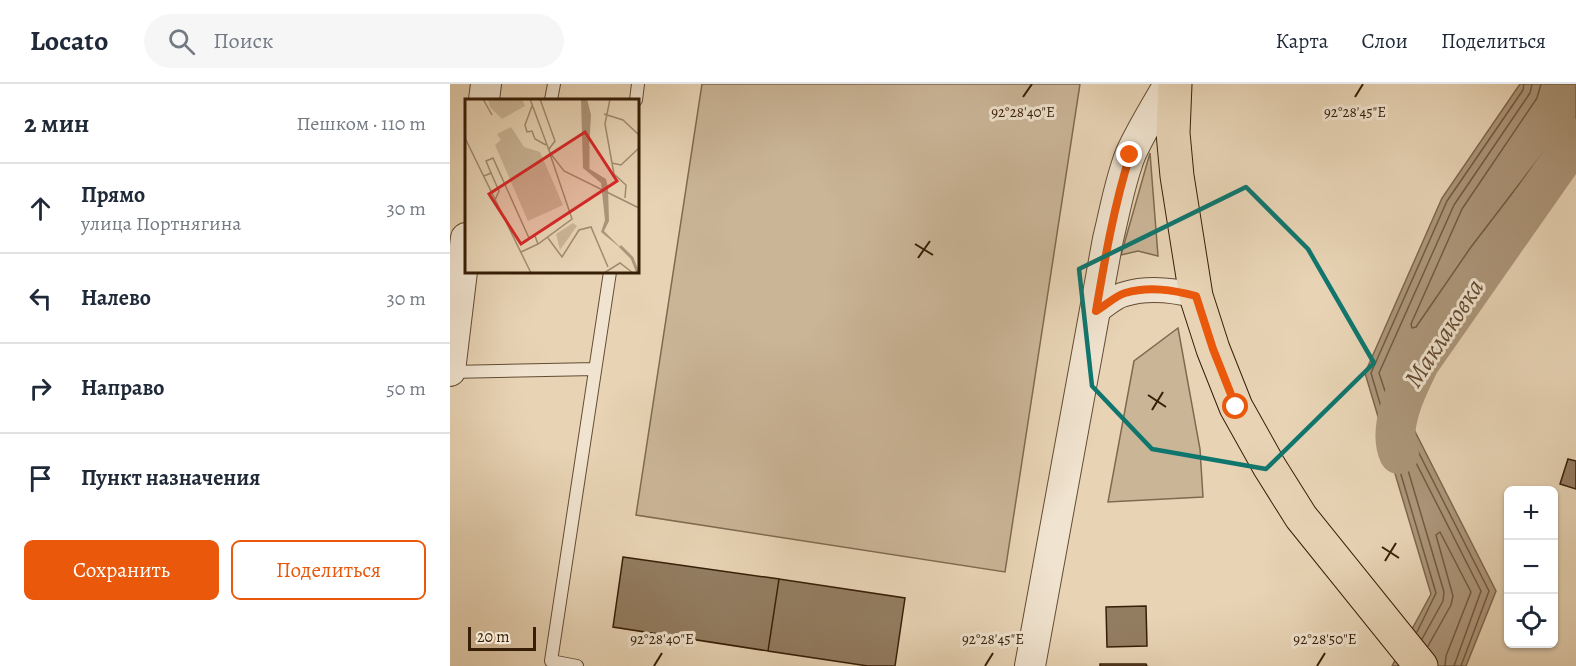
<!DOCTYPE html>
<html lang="ru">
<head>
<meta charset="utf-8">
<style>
  :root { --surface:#fff; --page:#f6f6f7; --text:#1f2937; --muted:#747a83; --line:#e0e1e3; --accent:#ea580c }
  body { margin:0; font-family:Alegreya,serif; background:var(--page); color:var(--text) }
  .controls { position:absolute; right:18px; bottom:18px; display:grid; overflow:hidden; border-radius:9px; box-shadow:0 2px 4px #0004 }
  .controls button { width:54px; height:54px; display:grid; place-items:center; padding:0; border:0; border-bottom:2px solid var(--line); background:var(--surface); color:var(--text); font:30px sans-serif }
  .scale { position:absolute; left:18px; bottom:15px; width:68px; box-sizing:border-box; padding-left:6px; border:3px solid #371e07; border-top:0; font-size:16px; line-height:21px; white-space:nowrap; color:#371e07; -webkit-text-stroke:4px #f0e3cf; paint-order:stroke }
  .stop { position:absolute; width:18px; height:18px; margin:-14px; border:4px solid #ea580c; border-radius:50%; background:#fff }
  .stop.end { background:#ea580c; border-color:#fff; box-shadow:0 2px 6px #0008 }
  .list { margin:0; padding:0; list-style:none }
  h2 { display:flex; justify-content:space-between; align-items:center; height:78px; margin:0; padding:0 24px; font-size:26px }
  h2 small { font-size:20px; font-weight:400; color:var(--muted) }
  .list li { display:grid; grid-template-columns:39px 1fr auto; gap:18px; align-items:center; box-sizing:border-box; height:90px; padding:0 24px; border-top:2px solid var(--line) }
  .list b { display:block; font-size:22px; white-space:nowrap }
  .list p { margin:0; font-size:20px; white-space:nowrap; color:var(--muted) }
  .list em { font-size:20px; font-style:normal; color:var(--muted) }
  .actions { display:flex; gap:12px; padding:18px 24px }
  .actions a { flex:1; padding:14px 0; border:2px solid var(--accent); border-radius:9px; text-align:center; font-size:21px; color:var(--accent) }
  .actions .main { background:var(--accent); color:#fff }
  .icon { flex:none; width:33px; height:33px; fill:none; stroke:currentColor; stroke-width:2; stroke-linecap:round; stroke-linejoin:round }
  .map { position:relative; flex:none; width:1126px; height:582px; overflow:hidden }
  header { display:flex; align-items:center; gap:36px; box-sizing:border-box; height:84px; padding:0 30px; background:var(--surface); border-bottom:2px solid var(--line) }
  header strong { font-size:28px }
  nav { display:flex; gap:33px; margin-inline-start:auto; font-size:21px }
  .search { width:420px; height:54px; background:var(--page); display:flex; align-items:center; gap:15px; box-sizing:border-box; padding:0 21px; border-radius:33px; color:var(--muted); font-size:22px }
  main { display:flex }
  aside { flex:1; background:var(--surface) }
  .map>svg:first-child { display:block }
  .green { fill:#cab597; stroke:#806a4f; stroke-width:1.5 }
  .water { fill:#ac967a; stroke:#7d664c; stroke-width:1.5 }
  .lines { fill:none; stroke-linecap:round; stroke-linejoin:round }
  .shore { stroke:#725a40; stroke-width:1.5 }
  .river { stroke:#ac967a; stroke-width:40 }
  .building { fill:#937d61; stroke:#371e07; stroke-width:1.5 }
  .service-casing { stroke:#634c32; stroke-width:14 }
  .minor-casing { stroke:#634c32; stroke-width:26 }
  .tertiary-casing { stroke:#634c32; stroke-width:32 }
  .primary-casing { stroke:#371e07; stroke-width:35 }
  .service { stroke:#f0e3cf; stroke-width:12 }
  .minor { stroke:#f0e3cf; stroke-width:24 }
  .tertiary { stroke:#f0e3cf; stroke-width:30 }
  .primary { stroke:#e8d4b5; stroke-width:33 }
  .route { stroke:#ea580c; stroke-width:8 }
  .marked { fill:none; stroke:#0f766e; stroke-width:4.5; stroke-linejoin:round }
  .ticks { fill:none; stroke:#371e07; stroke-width:2 }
  .labels { text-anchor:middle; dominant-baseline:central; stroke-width:6; stroke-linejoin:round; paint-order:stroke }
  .water-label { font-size:26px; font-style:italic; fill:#60482f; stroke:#f0e3cf }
  .inset-river { fill:none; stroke:#ac967a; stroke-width:3 }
  .inset-road { fill:none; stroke:#a18b6f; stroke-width:1.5 }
  .view { fill:#d62828; fill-opacity:0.15; stroke:#d62828; stroke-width:3 }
  .inset-edge { fill:none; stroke:#371e07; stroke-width:3 }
  .ticks-label { font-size:15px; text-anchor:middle; fill:#371e07; stroke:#f0e3cf; stroke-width:6; stroke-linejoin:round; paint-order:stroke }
</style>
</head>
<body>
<header>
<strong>Locato</strong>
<div class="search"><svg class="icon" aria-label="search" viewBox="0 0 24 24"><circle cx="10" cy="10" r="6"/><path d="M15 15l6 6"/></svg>Поиск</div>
<nav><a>Карта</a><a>Слои</a><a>Поделиться</a></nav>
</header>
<main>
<aside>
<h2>2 мин<small>Пешком · 110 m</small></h2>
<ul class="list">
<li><svg class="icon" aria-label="ahead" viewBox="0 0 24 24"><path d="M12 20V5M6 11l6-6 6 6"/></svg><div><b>Прямо</b><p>улица Портнягина</p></div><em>30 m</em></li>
<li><svg class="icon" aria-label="left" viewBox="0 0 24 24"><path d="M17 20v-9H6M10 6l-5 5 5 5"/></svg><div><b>Налево</b></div><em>30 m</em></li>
<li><svg class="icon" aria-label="right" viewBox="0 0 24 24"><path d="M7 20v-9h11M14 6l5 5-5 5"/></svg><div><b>Направо</b></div><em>50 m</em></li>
<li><svg class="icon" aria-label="arrive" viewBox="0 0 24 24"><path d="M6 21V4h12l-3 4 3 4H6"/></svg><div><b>Пункт назначения</b></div></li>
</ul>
<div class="actions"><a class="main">Сохранить</a><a>Поделиться</a></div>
</aside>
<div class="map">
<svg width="1126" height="582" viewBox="0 0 1126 582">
  <rect width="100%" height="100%" fill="#e8d4b5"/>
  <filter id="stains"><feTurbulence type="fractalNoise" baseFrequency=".00333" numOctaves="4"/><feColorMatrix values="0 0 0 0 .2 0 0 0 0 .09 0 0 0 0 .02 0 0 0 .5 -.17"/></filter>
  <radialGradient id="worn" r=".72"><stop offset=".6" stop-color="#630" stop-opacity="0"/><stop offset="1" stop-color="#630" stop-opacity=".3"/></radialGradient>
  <path class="green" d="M252 0H630L555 488 186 431Z
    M700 69 708 172 688 167 671 171Z
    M728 244 750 365 753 413 658 418 684 277Z"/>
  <path class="water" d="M1070 0H1126V63L1039 176 970 278 950 318 1046 507 1016 582H942L981 510 915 289 992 114Z"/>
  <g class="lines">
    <path class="shore" d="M1082 0 1080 9 1004 121 929 289 936 310 940 309 958 270 1028 168 1113 58 1119 54 1126 53
      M1091 0 1087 14 1012 125 961 240 962 244 966 243 1021 163 1106 52 1116 45 1126 44
      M967 548 986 509 921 289 997 117 1073 6 1074 0
      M972 555 993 517 994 508 950 359 952 355 955 357 1031 507 1004 582
      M978 562 1001 521 1003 512 986 451 990 448 1021 508 996 572 995 582
      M1011 582 1039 507 945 322V317L965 274 1035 172 1119 63 1126 60"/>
    <path class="river" d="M949 370C937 343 958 302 970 278L1126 55"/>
  </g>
  <path class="building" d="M1118 375 1126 377V405L1110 400Z
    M173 473 329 495 318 567 163 543Z
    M329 495 455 514 445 582H418L318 567Z
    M696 522 697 562 657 563 656 523Z
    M650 580H696L697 582H650Z"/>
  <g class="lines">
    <g class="service-casing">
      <path id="service" d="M101 16 104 0
        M186 16 188 0
        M0 288 145 285
        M127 582 101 577 160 188"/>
    </g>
    <g class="minor-casing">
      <path id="minor" d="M647 227C655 222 665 212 675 210 699 203 723 206 746 212"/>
    </g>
    <g class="tertiary-casing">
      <path id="tertiary" d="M34 16 36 0
        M0 287 16 154
        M580 582 658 155C665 127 670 96 681 69 692 45 706 23 719 0"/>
    </g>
    <g class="primary-casing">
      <path id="primary" d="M725 0 723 49 727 92 746 212 763 265 786 323 819 382 851 433 971 582"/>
    </g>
    <use href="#service" class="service"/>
    <use href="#minor" class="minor"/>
    <use href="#tertiary" class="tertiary"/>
    <use href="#primary" class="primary"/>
  </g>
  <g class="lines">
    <path class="route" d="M680 71C664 122 655 174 646 227 655 222 665 212 675 209 699 202 723 206 746 212L763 265 786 323"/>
  </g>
  <path class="marked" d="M796 103 858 165 924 279 816 385 702 365 642 302 629 185Z"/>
  <path class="ticks" d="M573 13 582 0M905 13 913 0M465 160 483 171M468 174 480 157M698 311 716 323M702 326 713 308M932 463 949 474M935 477 946 459M204 582 212 569M535 582 543 569M867 582 875 569"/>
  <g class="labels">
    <g class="water-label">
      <text transform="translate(994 249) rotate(-57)">Маклаковка</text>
    </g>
  </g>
  <g transform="translate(15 15)">
    <rect width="174" height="174" fill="#e8d4b5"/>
    <path d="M23 0H57L60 7 37 20 25 8ZM46 28 59 48 75 53 98 106 63 122 30 46 36 41 32 35ZM108 124 112 127 95 151 91 135Z" fill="#cab597"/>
    <path d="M116 0H122L126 16 123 69 141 80 143 88 144 122 139 132 158 151 136 133 140 121 136 84 118 69Z" fill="#ac967a"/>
    <path class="inset-river" d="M123 47V71M155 147 167 159 173 174"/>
    <path class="inset-road" d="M18 0 27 16M65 0 85 54 99 72 174 109M75 0 90 42 84 50M145 0 140 25 147 64M67 7 60 26 62 33 67 32 70 40 81 46M139 15 158 21 174 36M0 39 66 174M26 74 21 62 28 59 64 139 70 137 73 145M19 77 26 74 34 92 30 101M160 99 161 86 149 75 147 64 156 66 174 49M83 139 97 158 114 131 126 128 143 168M56 153 73 145 107 120 85 55M139 174 155 164 168 174"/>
    <path class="view" d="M120 33 152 82 56 145 24 95Z"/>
    <rect width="174" height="174" class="inset-edge"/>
  </g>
  <g class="ticks-label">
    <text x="573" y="33">92°28'40"E</text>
    <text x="905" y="33">92°28'45"E</text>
    <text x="212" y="560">92°28'40"E</text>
    <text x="543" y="560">92°28'45"E</text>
    <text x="875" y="560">92°28'50"E</text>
  </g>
  <rect width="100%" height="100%" filter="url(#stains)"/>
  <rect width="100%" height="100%" fill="url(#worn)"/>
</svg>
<div class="controls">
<button>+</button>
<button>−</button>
<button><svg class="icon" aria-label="locate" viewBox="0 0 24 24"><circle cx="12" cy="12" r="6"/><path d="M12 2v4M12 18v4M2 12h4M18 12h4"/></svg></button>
</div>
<div class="scale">20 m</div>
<div class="stop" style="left:786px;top:323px"></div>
<div class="stop end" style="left:680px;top:71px"></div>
</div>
</main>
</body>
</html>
